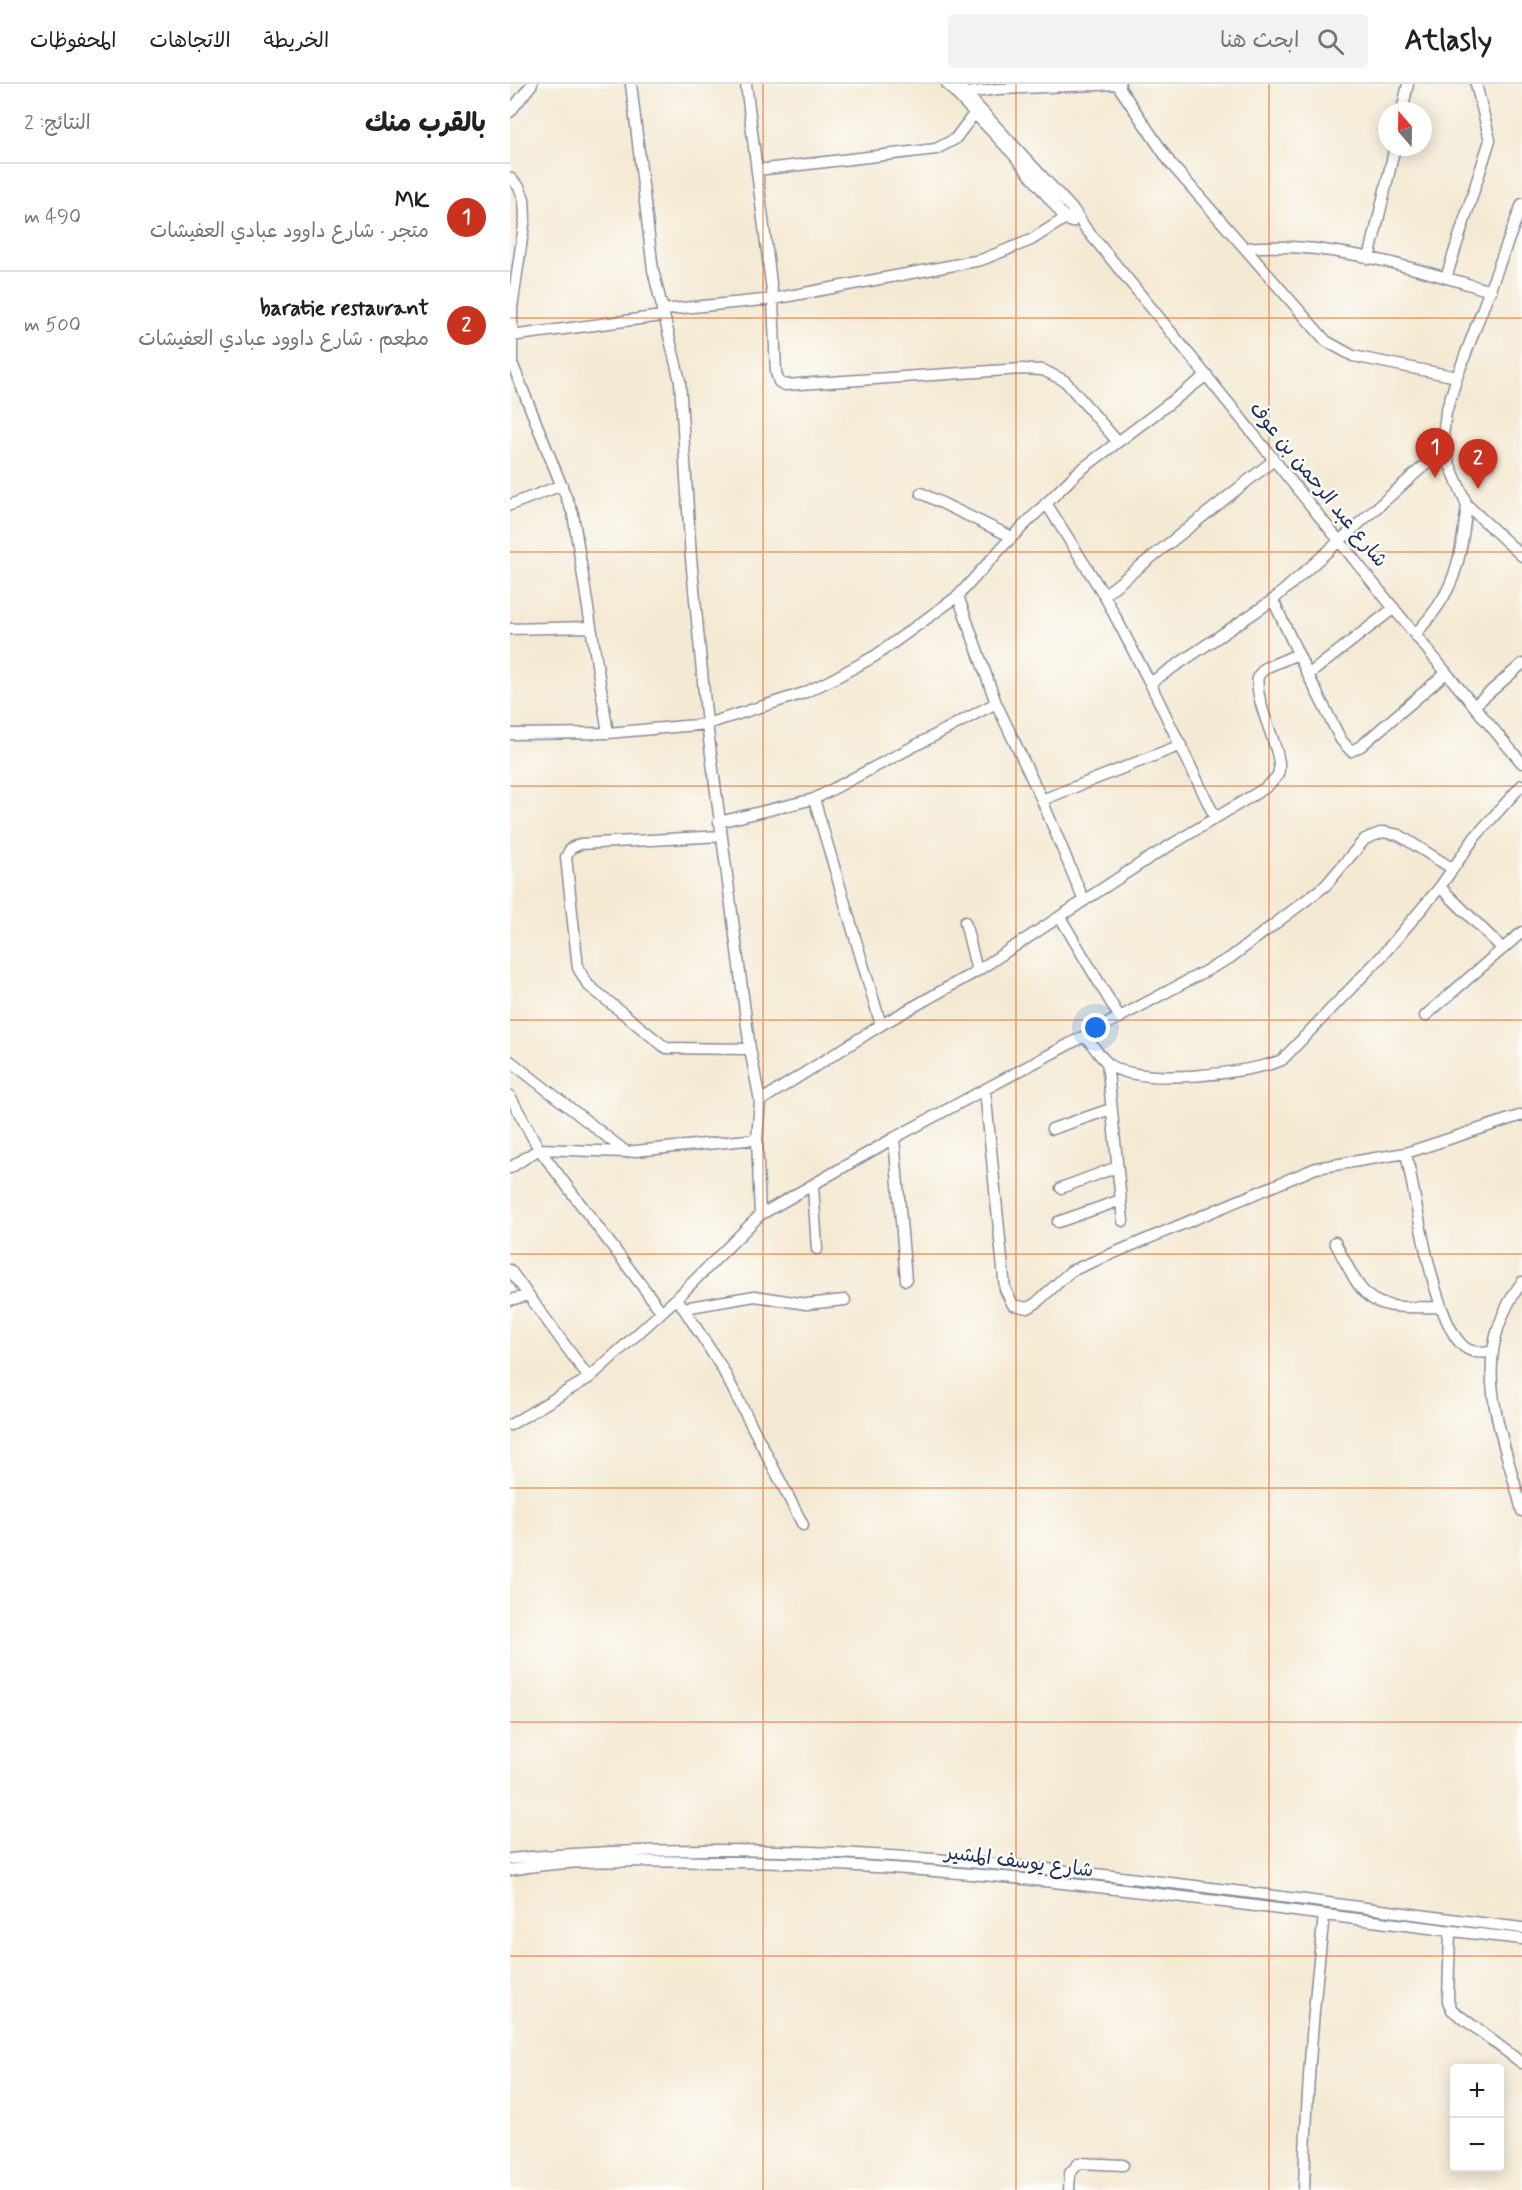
<!DOCTYPE html>
<html lang="ar">
<head>
<meta charset="utf-8">
<style>
  :root { --surface:#fff; --page:#f2f2f2; --text:#202124; --muted:#757577; --line:#e0e0e0; --accent:#c8321e }
  body { margin:0; font-family:Mynerve,"Playpen Sans Arabic",sans-serif; background:var(--page); color:var(--text); direction:rtl }
  .controls { position:absolute; right:18px; bottom:18px; display:grid; overflow:hidden; border-radius:6px; box-shadow:0 3px 15px #0003 }
  .controls button { width:54px; height:54px; display:grid; place-items:center; padding:0; border:0; border-bottom:2px solid var(--line); background:var(--surface); color:var(--text); font:30px sans-serif }
  .compass { position:absolute; left:868px; top:18px; width:54px; height:54px; border-radius:50%; background:var(--surface); box-shadow:0 3px 15px #0003; rotate:340deg }
  .you { position:absolute; left:586px; top:944px; width:21px; height:21px; margin:-15px; border:4px solid #fff; border-radius:50%; background:#1a73e8; box-shadow:0 0 0 9px #1a73e833 }
  .badge { display:grid; place-items:center; width:39px; height:39px; border-radius:50%; background:var(--accent); color:#fff; font-size:20px; font-weight:700 }
  .pin { position:absolute; translate:-50% -50px; filter:drop-shadow(0 2px 3px #0008) }
  .pin::after { content:''; position:absolute; top:32px; width:21px; height:18px; background:inherit; clip-path:polygon(0 0,100% 0,50% 100%) }
  .list { margin:0; padding:0; list-style:none }
  h2 { display:flex; justify-content:space-between; align-items:center; height:78px; margin:0; padding:0 24px; font-size:26px }
  h2 small { font-size:20px; font-weight:400; color:var(--muted) }
  .list li { display:grid; grid-template-columns:39px 1fr auto; gap:18px; align-items:center; box-sizing:border-box; height:108px; padding:0 24px; border-top:2px solid var(--line) }
  .list b { display:block; font-size:22px; white-space:nowrap }
  .list p { margin:0; font-size:20px; white-space:nowrap; color:var(--muted) }
  .list em { font-size:20px; font-style:normal; color:var(--muted) }
  .icon { flex:none; width:33px; height:33px; fill:none; stroke:currentColor; stroke-width:2; stroke-linecap:round; stroke-linejoin:round }
  .map { position:relative; flex:none; width:1012px; height:2106px; overflow:hidden; direction:ltr }
  header { display:flex; align-items:center; gap:36px; box-sizing:border-box; height:84px; padding:0 30px; background:var(--surface); border-bottom:2px solid var(--line) }
  header strong { font-size:28px }
  nav { display:flex; gap:33px; margin-inline-start:auto; font-size:21px }
  .search { width:420px; height:54px; background:var(--page); display:flex; align-items:center; gap:15px; box-sizing:border-box; padding:0 21px; border-radius:6px; color:var(--muted); font-size:22px }
  main { display:flex }
  aside { flex:1; background:var(--surface) }
  .map>svg:first-child { display:block }
  .lines { fill:none; stroke-linecap:round; stroke-linejoin:round }
  .minor-casing { stroke:#888c98; stroke-width:13 }
  .minor { stroke:#fff; stroke-width:10 }
  .grid { fill:none; stroke:#de5710; stroke-width:1.5; stroke-opacity:0.55 }
  .labels { text-anchor:middle; dominant-baseline:central; stroke-width:5; stroke-linejoin:round; paint-order:stroke }
  .street-label { font-size:20px; fill:#1b2f5e; stroke:#fdfcf7 }
</style>
</head>
<body>
<header>
<strong>Atlasly</strong>
<div class="search"><svg class="icon" aria-label="search" viewBox="0 0 24 24"><circle cx="10" cy="10" r="6"/><path d="M15 15l6 6"/></svg>ابحث هنا</div>
<nav><a>الخريطة</a><a>الاتجاهات</a><a>المحفوظات</a></nav>
</header>
<main>
<div class="map">
<svg width="1012" height="2106" viewBox="0 0 1012 2106">
  <rect width="100%" height="100%" fill="#fdfcf7"/>
  <filter id="ink" filterUnits="userSpaceOnUse"><feTurbulence type="fractalNoise" baseFrequency=".0167" numOctaves="2"/><feDisplacementMap in="SourceGraphic" scale="12" xChannelSelector="R" yChannelSelector="G"/><feConvolveMatrix kernelMatrix="1 2 1 2 8 2 1 2 1" color-interpolation-filters="sRGB"/></filter>
  <filter id="wash" filterUnits="userSpaceOnUse"><feTurbulence type="fractalNoise" baseFrequency=".008" numOctaves="4" result="noise"/><feDisplacementMap in="SourceGraphic" scale="24" xChannelSelector="R" yChannelSelector="G"/><feGaussianBlur stdDeviation="1.35" result="paint"/><feColorMatrix in="noise" values="0 0 0 0 0 0 0 0 0 0 0 0 0 0 0 0 0 1.4 0 .05"/><feComposite in="paint" operator="in"/></filter>
  <g filter="url(#wash)">
    <rect width="100%" height="100%" fill="#f4e9d3"/>
  </g>
  <g filter="url(#ink)">
    <g class="lines">
      <g class="minor-casing">
        <path id="minor" d="M121 0 143 186 170 297 181 474 197 640 240 965 250 1017 247 1055 250 1131
          M236 0 263 215 266 289 269 298 275 301 511 285 533 286 555 297 607 357
          M437 0 503 70 556 135 562 138
          M447 0 565 128 576 145C724 321 863 505 1012 679
          M607 0 661 80 816 257 843 272 947 293
          M449 10 488 5 610 0
          M892 27 898 0
          M0 28 22 0
          M247 86 426 65 445 55 464 30
          M0 94 9 103 14 115 15 134 2 224V279L63 430 98 649
          M1012 120 947 293 936 328 933 353 939 379 957 421 1012 472
          M736 164C818 156 903 184 981 207
          M859 175 885 63
          M936 194 980 56 966 0
          M152 226 263 215 471 176 521 156 565 128
          M1 252 152 232
          M411 409 502 453
          M536 419 594 511 640 599 705 733
          M0 421 52 401
          M594 511 764 376
          M448 512 486 619 532 716 574 817
          M763 516 798 591 884 524
          M0 545 80 543
          M905 550C946 508 950 478 957 421
          M798 591 831 656 841 667 851 662 936 589
          M640 599 763 516 934 364
          M964 622 1012 580
          M0 650 98 649 197 640 294 609 323 595 365 572 448 512 496 459 568 388 697 291
          M304 715 371 941
          M532 716 671 661
          M209 738 304 715 486 619
          M211 752 70 760 61 764 56 773 68 884 78 901 156 964 240 965
          M930 803 993 865
          M550 833 610 934
          M455 838 467 887
          M915 932 1012 848
          M575 952C584 962 592 977 603 983 635 1001 738 990 772 976L871 873 930 803 965 753 1012 701
          M0 977 115 1067
          M597 978 613 1137
          M475 1006 495 1205 503 1221 518 1224 526 1219 561 1187 806 1084 896 1069 1012 1031
          M0 1012 29 1065 151 1227
          M250 1017 371 941 467 887 636 776 755 704C760 699 766 696 768 690 776 672 743 620 748 592L755 584 788 570
          M542 1045 601 1025
          M384 1054 396 1196
          M896 1069C906 1114 922 1229 951 1260 959 1269 971 1269 982 1268
          M0 1084 29 1065 115 1068 247 1055
          M303 1102 307 1165
          M551 1104 607 1083
          M548 1138 611 1116
          M825 1158C857 1221 857 1225 930 1223
          M0 1186 79 1294
          M1012 1198C955 1275 992 1345 1012 1427
          M167 1214 212 1284 293 1441
          M0 1216 19 1211
          M174 1224 245 1212 296 1220 335 1216
          M0 1341 79 1294 167 1214 250 1131 384 1054 720 874 816 801 855 755 873 748 889 751 943 785
          M0 1775C337 1743 678 1803 1012 1844
          M0 1786C74 1773 150 1778 224 1778 488 1780 750 1826 1012 1855
          M940 1847 938 1917 942 1926 1012 1979
          M559 2106 560 2089 569 2079 613 2081
          M794 2106C796 2014 803 1923 814 1832"/>
      </g>
      <use href="#minor" class="minor"/>
    </g>
  </g>
  <path class="grid" d="M253 0V2106M506 0V2106M759 0V2106M0 234H1012M0 468H1012M0 702H1012M0 936H1012M0 1170H1012M0 1404H1012M0 1638H1012M0 1872H1012"/>
  <g class="labels">
    <g class="street-label">
      <text transform="translate(808 401) rotate(51)">شارع عبد الرحمن بن عوف</text>
      <text transform="translate(509 1778) rotate(7)">شارع يوسف المشير</text>
    </g>
  </g>
</svg>
<div class="controls">
<button>+</button>
<button>−</button>
</div>
<svg class="compass" viewBox="-18 -18 36 36"><path d="M0-13l5 13h-10z" fill="#e53935"/><path d="M0 13l5-13h-10z" fill="#757577"/></svg>
<div class="you"></div>
<div class="pin badge" style="left:925px;top:394px">1</div>
<div class="pin badge" style="left:968px;top:405px">2</div>
</div>
<aside>
<h2>بالقرب منك<small>النتائج: 2</small></h2>
<ul class="list">
<li><span class="badge">1</span><div><b>MK</b><p>متجر · شارع داوود عبادي العفيشات</p></div><em>490 m</em></li>
<li><span class="badge">2</span><div><b>baratie restaurant</b><p>مطعم · شارع داوود عبادي العفيشات</p></div><em>500 m</em></li>
</ul>
</aside>
</main>
</body>
</html>
